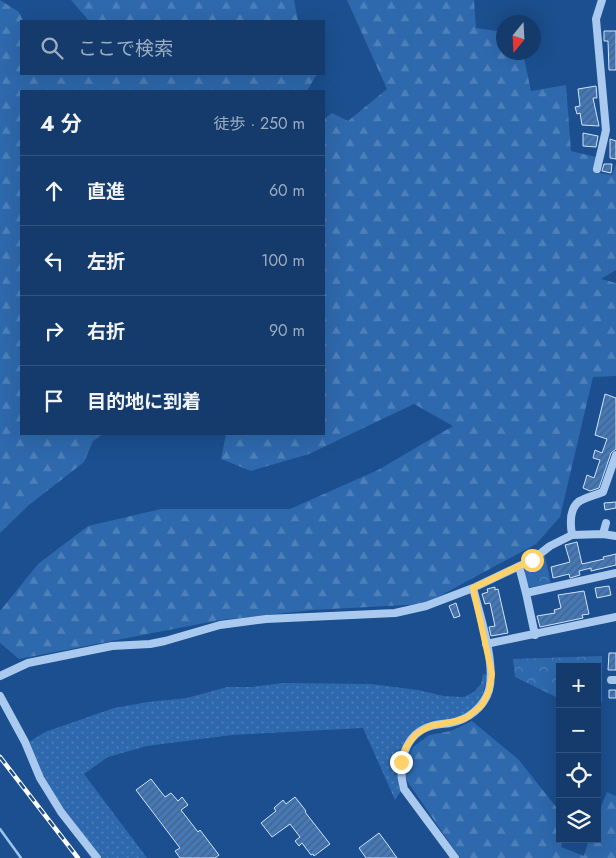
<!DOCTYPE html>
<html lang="ja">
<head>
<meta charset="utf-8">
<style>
  :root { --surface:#143b6b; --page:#214673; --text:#f1f3f6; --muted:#9dadc1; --line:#33557e }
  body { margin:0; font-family:Jost,"Noto Sans JP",sans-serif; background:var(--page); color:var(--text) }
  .controls { position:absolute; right:15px; bottom:15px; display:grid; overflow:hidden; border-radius:0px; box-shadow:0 5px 20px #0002 }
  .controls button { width:45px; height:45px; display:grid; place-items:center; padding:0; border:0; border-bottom:1px solid var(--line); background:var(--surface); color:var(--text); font:25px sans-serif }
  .compass { position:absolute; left:496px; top:15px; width:45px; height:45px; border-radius:50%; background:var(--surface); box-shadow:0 5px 20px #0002; rotate:198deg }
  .stop { position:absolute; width:15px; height:15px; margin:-11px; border:4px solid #ffd166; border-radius:50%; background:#fff }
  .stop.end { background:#ffd166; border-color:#fff; box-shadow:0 1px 5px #0008 }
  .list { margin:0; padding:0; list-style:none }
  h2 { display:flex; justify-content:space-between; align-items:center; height:65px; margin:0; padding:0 20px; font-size:21px }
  h2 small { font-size:16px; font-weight:400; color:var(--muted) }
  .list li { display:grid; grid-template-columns:32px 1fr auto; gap:15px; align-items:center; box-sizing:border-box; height:70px; padding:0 20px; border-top:1px solid var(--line) }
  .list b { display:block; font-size:19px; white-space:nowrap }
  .list em { font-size:16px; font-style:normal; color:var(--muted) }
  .icon { flex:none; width:28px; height:28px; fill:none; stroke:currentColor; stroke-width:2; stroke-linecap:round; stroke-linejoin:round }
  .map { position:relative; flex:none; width:616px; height:858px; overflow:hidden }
  .search { position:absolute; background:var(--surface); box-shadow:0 5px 20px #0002; left:20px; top:20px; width:305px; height:55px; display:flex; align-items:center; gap:12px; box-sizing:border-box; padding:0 18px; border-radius:0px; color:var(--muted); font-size:19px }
  .panel { position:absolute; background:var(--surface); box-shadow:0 5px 20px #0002; left:20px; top:90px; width:305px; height:345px; border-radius:0px }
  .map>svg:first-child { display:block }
  .grass { fill:url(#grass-dots) }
  .forest { fill:url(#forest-firs) }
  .park { fill:url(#park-crowns) }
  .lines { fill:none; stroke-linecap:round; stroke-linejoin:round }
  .stream { stroke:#9cc4f0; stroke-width:2.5 }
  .building { fill:url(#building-hatch); stroke:#cfe3fa }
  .minor { stroke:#a9c9ee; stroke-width:8 }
  .rail-casing { stroke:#fff; stroke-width:4.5 }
  .rail { stroke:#1b4f8f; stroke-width:2.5; stroke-dasharray:8; stroke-linecap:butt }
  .route { stroke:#ffd166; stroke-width:6 }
</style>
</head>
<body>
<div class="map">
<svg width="616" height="858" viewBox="0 0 616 858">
  <defs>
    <pattern id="grass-dots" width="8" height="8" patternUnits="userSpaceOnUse" patternTransform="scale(1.25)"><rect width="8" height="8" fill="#2e69ad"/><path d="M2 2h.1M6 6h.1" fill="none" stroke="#4d80b9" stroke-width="1.8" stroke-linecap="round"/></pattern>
    <pattern id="forest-firs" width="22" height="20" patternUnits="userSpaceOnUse" patternTransform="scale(1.25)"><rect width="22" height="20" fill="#2e69ad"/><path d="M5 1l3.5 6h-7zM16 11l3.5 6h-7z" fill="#4d80b9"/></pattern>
    <pattern id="park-crowns" width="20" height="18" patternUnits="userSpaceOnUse" patternTransform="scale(1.25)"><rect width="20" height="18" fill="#2e69ad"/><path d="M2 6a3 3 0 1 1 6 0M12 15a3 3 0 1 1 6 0" fill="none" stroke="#4d80b9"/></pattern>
    <pattern id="building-hatch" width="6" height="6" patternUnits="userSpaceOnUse" patternTransform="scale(1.25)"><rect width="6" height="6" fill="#4478b7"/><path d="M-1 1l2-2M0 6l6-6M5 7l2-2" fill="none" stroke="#486282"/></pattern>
  </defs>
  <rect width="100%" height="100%" fill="#1b4f8f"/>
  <path class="grass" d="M483 674 487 675C485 691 480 705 466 714 457 720 442 719 432 721 401 730 393 763 401 791L395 800 363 728 232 735 147 746 108 757 84 774 147 858H102L63 808 43 776 29 742 45 732 114 708 148 702 187 698 227 687H253L282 683 371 684 418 690 444 696 464 697 474 692 481 684Z"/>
  <path class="forest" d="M0 0 19 12 23 21H21V74H317L307 91H21V434H103L93 441 84 462 29 505 0 533Z
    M71 0H294L298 21H89Z
    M347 0H474L476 28 503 32 504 52 523 53 531 91 566 85 571 151 596 157 593 172 612 175 616 164V270L601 279 616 283V376L593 377 560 517 536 544 425 604 313 610 220 620 19 659 0 643V611L38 564 88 526 161 509H290L378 470 453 426 414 404 309 454 251 471 221 459 226 434H324V119L332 113 348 121 387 89Z
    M472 721 519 760 560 812V839H563L561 847 584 856 589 839H597V817L607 792 616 796V858H460L405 778 406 765 413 747 429 735 451 731Z"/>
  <path class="park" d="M545 556 551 584 531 587 528 586 524 574 527 566 534 564Z
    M602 656V702L597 701V667H560V699L515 677 513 659Z"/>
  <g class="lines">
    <path class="stream" d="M0 829 21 858"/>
  </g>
  <path class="building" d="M604 31H616V70H609L608 41H604Z
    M596 86 597 98H593L599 126 582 125 580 113 577 114 575 107 580 106 578 89Z
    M583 133 598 136 596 147 583 146Z
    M610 139 616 141V159L610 158Z
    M604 164H612L611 173 602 171Z
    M605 394 616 398V449L611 453 599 488 590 491 583 488 587 475 594 478 600 460 593 458 595 450 602 453 607 439 595 435Z
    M616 502V508L605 510 604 503Z
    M577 542 582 564 604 559 603 557 616 554V565L591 571V568L579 571 580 575 570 578 569 574 553 578 551 567 570 562 565 545Z
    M609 586 611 595 597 598 595 588Z
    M495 587V590L498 589 508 633 491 636 489 627 495 626 490 603 485 604 482 594 488 592 487 589Z
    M584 591 589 614 582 615 583 618 540 627 537 616 555 613 554 610 561 608 558 595Z
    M456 603 460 616 454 618 449 606Z
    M609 653H616V670H608Z
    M609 690H616V698H609Z
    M151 779 165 797 171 793 178 801 182 797 188 805 181 810 198 832 200 830 219 855 215 858H180L175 851 180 848 136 790Z
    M295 797 306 811 305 812 330 844 314 856 313 854 311 855 302 843 299 846 295 841 300 837 290 824 272 837 261 823 276 811 274 808 283 800 286 804Z
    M379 833 388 845 397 858H366L359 848Z"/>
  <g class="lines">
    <path class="minor" d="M597 169 606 130 596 19 602 0
      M603 534 606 523
      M572 535C570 523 569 504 584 499 590 496 596 495 603 492L616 455
      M519 566 526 593
      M535 635 526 593 616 573
      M486 644 616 617
      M0 676 28 663 112 646 150 644 165 641 220 625 266 619 395 613 426 606 473 588 532 560 550 546 572 535 603 534 616 536
      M611 680H616
      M0 696 25 742 40 778 61 812 97 858
      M455 858 404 789C397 765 404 734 431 726 437 724 444 724 450 723 468 720 484 707 489 690 496 664 480 615 473 588"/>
    <g class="rail-casing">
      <path id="rail" d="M0 757 78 858"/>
    </g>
    <use href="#rail" class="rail"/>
  </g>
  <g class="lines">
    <path class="route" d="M401 762 406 747 416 734 430 726 452 722 466 718 482 705 489 691 492 674 473 588 532 560"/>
  </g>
</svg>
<div class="controls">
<button>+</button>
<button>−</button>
<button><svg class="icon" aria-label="locate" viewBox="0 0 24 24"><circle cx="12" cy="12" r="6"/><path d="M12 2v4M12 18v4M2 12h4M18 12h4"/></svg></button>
<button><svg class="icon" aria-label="layers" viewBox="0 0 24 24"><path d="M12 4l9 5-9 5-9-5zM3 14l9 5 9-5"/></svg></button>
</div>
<svg class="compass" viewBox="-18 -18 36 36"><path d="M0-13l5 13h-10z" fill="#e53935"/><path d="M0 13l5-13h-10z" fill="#9dadc1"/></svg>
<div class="stop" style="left:532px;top:560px"></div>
<div class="stop end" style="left:401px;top:762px"></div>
<div class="search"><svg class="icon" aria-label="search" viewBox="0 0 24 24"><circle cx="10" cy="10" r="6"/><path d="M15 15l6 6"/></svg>ここで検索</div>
<section class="panel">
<h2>4 分<small>徒歩 · 250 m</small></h2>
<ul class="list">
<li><svg class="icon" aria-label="ahead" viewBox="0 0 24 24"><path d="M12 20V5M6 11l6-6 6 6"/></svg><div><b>直進</b></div><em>60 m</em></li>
<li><svg class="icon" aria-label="left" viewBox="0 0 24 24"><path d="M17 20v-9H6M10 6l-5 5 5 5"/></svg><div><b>左折</b></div><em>100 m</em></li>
<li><svg class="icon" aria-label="right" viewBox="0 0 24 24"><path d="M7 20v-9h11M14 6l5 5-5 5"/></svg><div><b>右折</b></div><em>90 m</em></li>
<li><svg class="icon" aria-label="arrive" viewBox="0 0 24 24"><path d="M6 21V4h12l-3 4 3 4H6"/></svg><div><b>目的地に到着</b></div></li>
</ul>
</section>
</div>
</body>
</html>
